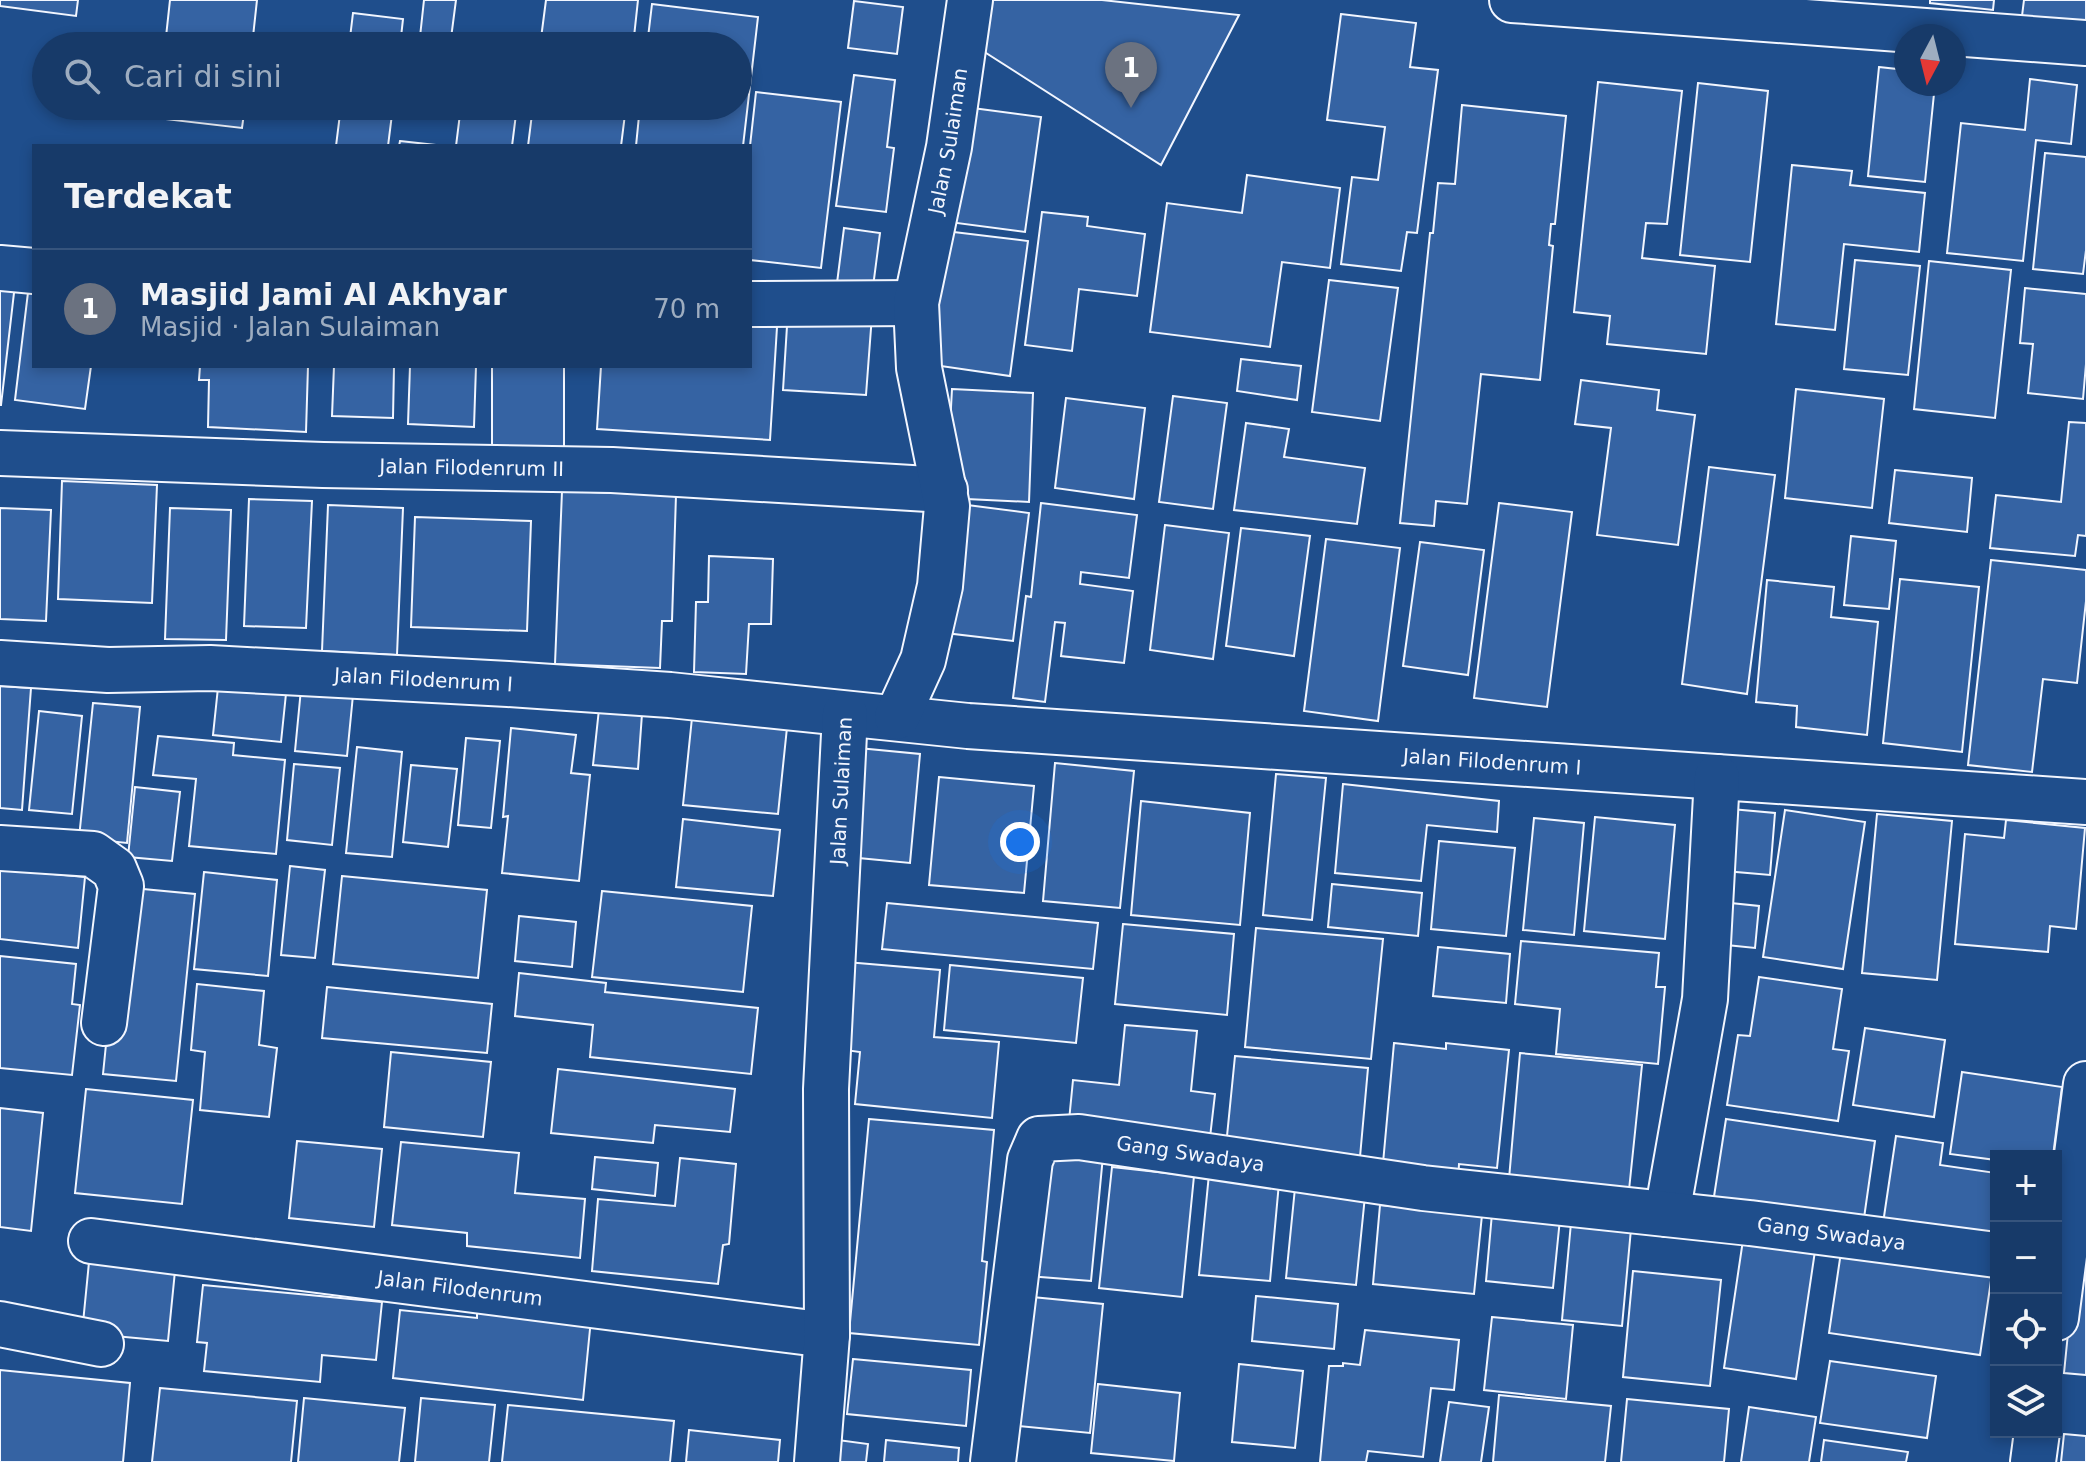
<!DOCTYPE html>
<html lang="id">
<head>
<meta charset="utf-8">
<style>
  :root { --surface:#173a69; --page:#20416f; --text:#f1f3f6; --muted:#9eadc0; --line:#36547d; --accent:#90b9f0 }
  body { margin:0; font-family:"DejaVu Sans",sans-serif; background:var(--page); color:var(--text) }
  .controls { position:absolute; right:24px; bottom:24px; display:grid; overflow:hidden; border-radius:0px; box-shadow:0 4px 12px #0003 }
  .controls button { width:72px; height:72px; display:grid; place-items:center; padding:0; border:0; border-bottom:2px solid var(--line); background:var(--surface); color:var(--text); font:40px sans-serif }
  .compass { position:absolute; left:1894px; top:24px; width:72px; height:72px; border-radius:50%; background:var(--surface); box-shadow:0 4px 12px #0003; rotate:187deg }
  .you { position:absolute; left:1020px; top:842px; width:28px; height:28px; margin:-20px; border:6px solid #fff; border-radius:50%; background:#1a73e8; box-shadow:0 0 0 12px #1a73e833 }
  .badge { display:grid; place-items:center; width:52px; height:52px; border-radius:50%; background:var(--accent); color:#fff; font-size:26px; font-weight:700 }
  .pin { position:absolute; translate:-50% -66px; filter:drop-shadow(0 2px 4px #0008) }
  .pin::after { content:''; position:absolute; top:42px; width:28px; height:24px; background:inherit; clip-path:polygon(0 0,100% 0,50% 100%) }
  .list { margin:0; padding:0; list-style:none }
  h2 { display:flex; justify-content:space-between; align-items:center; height:104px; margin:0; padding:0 32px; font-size:34px }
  h2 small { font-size:26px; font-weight:400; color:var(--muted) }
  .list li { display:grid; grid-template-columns:52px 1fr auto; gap:24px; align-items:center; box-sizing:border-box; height:120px; padding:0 32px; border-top:2px solid var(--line) }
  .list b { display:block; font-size:30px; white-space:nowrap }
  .list p { margin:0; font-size:26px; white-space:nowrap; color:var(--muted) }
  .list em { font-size:26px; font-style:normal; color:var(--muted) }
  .icon { flex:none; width:44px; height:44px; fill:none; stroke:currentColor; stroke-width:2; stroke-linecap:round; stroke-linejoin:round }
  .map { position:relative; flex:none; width:2086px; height:1462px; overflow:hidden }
  .search { position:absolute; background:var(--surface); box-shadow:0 4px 12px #0003; left:32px; top:32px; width:720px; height:88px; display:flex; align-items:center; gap:20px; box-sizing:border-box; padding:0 28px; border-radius:44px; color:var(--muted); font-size:30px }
  .panel { position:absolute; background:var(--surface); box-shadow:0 4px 12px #0003; left:32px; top:144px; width:720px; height:224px; border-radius:0px }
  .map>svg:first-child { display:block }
  .building { fill:#3563a3; stroke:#f2f6ff; stroke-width:2 }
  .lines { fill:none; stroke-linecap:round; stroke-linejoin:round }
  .minor-casing { stroke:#f2f6ff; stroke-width:48 }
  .minor { stroke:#1f4e8c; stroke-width:44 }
  .labels { text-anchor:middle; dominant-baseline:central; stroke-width:6; stroke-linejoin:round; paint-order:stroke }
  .street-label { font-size:20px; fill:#f2f6ff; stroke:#1f4e8c }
</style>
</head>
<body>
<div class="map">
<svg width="2086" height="1462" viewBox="0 0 2086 1462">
  <rect width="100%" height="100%" fill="#1f4e8c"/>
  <path class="building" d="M0 0H78L76 16 0 6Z
    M170 0H257L252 46H165Z
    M424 0H456L450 46H419Z
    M546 0H638L633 46H540Z
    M989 0H1102L1239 15 1161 165 983 51Z
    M1930 0H1994L1993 10 1930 3Z
    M2024 0H2086V31L2021 24Z
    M854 1 903 7 897 54 848 48Z
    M652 4 758 17 743 146H636L640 106H738V46H647Z
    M353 13 403 19 400 46H349Z
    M1341 14 1416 23 1410 67 1438 70 1417 233 1407 232 1401 271 1341 264 1352 177 1378 180 1385 127 1327 120Z
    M1879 67 1906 70V84H1935L1925 182 1868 176Z
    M854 75 895 80 887 147 894 148 886 212 836 206Z
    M2030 79 2077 85 2071 144 2036 140 2023 261 1947 253 1961 123 2025 130Z
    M1598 82 1682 91 1667 224 1646 223 1642 258 1715 266 1706 354 1607 344 1610 316 1574 312Z
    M1698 83 1768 91 1750 262 1680 255Z
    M756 92 841 102 821 268 750 260V146Z
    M1462 105 1566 116 1555 224H1551L1549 245 1553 246 1540 380 1481 374 1467 504 1436 501 1434 526 1400 523 1430 233H1433L1438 183 1455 184Z
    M158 106H245L242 128 156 118Z
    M341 106H393L388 146H336Z
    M461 106H517L512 146H456Z
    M533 106H626L621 146H528Z
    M965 107 1041 117 1025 232 949 222Z
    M400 141 445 146H399Z
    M2045 153 2086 157V250L2083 274 2033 269Z
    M1792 165 1852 171 1850 185 1925 193 1919 252 1844 244 1835 330 1776 324Z
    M1247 175 1340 188 1330 268 1282 262 1270 347 1150 332 1167 203 1242 213Z
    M1042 212 1088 217 1087 226 1145 234 1137 296 1079 289 1072 351 1025 345Z
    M844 228 880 233 873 287 837 283Z
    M937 230 1028 241 1010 376 920 363Z
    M1855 260 1920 266 1908 375 1844 369Z
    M1929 261 2011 270 1995 418 1914 409Z
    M30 276 34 277V366H91L85 409 15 400Z
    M1329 280 1398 288 1380 421 1312 412Z
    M0 282 15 284 1 405H0Z
    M2025 288 2086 294V364L2083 399 2028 393 2033 344 2020 343Z
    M788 310 872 315 866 395 783 390Z
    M750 325 777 327 770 440 597 429 601 366H750Z
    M1241 359 1301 366 1297 400 1237 391Z
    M200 366H308L306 432 208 427 209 380H199Z
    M334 366H394L393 418 332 416Z
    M410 366H476L474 427 408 424Z
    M492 366H564V448L492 447Z
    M1581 380 1659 390 1657 410 1695 415 1678 545 1597 535 1611 428 1575 424Z
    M952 389 1033 393 1029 502 946 498Z
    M1796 389 1884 399 1872 508 1785 498Z
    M1173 396 1227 403 1213 509 1159 502Z
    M1066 398 1145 408 1134 499 1055 488Z
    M2069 422 2086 423V536L2078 535 2075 556 1990 548 1996 495 2061 502Z
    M1246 423 1289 429 1284 457 1365 468 1357 524 1234 510Z
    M1709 467 1775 475 1747 694 1682 684Z
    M1895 470 1972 478 1967 532 1889 523Z
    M62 481 157 485 152 603 58 599Z
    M562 491 676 495 672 621H662L660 668 555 664Z
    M249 499 312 501 306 628 244 626Z
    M952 503 1029 513 1013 641 937 632Z
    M1041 503 1137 515 1129 578 1081 572 1080 584 1133 591 1124 663 1061 656 1065 623 1055 622 1045 702 1013 698 1026 596 1031 597Z
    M1499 503 1572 512 1547 707 1474 698Z
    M328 505 403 508 397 655 322 651Z
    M0 508 51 510 46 621 0 619Z
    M170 508 231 510 226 640 165 639Z
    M415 517 531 521 527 631 411 627Z
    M1165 525 1229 533 1213 659 1150 650Z
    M1241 528 1310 536 1294 656 1226 646Z
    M1851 536 1896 541 1889 609 1844 605Z
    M1326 539 1400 548 1378 721 1304 711Z
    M1420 542 1484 550 1468 675 1403 666Z
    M709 556 773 559 771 624H749L746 674 694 672 696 602H708Z
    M1991 560 2086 570V601L2077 683 2043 679 2032 772 1968 765Z
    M1900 579 1979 587 1962 752 1883 743Z
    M1767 580 1834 587 1831 617 1878 622 1867 735 1796 727 1797 706 1756 702Z
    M219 678 287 684 281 742 213 735Z
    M0 686 31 688 22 810 0 808Z
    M301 689 353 695 347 756 295 751Z
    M93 703 140 707 127 843 79 838Z
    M693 708 788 718 778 814 683 805Z
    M599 709 642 714 638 769 593 765Z
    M39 711 82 716 72 814 29 810Z
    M511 728 576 735 571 773 590 775 579 881 502 873 508 816 503 817Z
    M158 736 234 743 233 755 285 760 276 854 189 846 196 779 153 775Z
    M466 738 500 741 491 828 458 825Z
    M357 747 402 752 392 857 346 853Z
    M848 747 920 754 910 863 838 856Z
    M1055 763 1134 771 1120 908 1043 901Z
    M294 764 340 768 332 845 287 840Z
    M411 765 457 769 448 847 403 842Z
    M1276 774 1326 778 1312 920 1263 915Z
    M939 777 1034 786 1024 893 929 885Z
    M1343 784 1499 801 1497 832 1427 825 1421 881 1335 873Z
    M135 787 180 792 172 861 128 857Z
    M1141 801 1250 813 1240 925 1131 915Z
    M1731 809 1775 813 1770 875 1725 871Z
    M1785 810 1865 822 1843 969 1763 957Z
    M1877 814 1952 821 1937 980 1862 973Z
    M1595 817 1675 825 1665 939 1584 931Z
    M1534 818 1584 823 1574 935 1523 930Z
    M683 819 780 830 773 896 676 887Z
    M2006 820 2085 828 2076 929 2050 926 2048 952 1955 944 1965 834 2004 838Z
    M1439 841 1515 848 1506 936 1431 929Z
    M290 866 325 870 315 958 281 955Z
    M0 869 85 877 78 948 0 939Z
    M204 872 277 880 268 976 194 969Z
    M342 876 487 890 478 978 333 964Z
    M1332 884 1422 893 1418 936 1328 927Z
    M122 887 195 894 176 1081 103 1074Z
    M602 891 752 906 743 992 592 977Z
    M1721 902 1759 906 1755 948 1717 944Z
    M887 903 1098 923 1093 969 882 949Z
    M519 916 576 922 572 967 515 961Z
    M1123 924 1234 934 1227 1015 1115 1004Z
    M1256 928 1383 939 1371 1059 1245 1047Z
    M1521 941 1659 953 1656 987H1665L1658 1064 1556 1054 1560 1009 1515 1004Z
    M1438 947 1510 954 1506 1003 1433 996Z
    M0 956 76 964 72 1004 80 1005 72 1075 0 1068Z
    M846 962 940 970 934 1037 999 1042 992 1118 855 1104 860 1052 838 1049Z
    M950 965 1083 978 1076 1043 944 1030Z
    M519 973 606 983 605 992 758 1008 751 1074 590 1057 593 1025 515 1016Z
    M1759 977 1842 989 1833 1049 1849 1051 1838 1121 1727 1105 1738 1035 1750 1036Z
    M197 984 264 991 259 1045 277 1048 269 1117 200 1110 205 1052 191 1050Z
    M327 987 492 1004 487 1053 322 1038Z
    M1125 1025 1197 1031 1191 1091 1215 1094 1209 1146 1068 1131 1073 1080 1119 1085Z
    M1865 1028 1945 1040 1934 1117 1853 1105Z
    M1394 1043 1446 1049V1043L1509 1050 1497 1168 1459 1164 1458 1182 1382 1174Z
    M391 1052 491 1062 483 1137 384 1127Z
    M1520 1053 1642 1065 1629 1190 1509 1179Z
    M1235 1056 1368 1068 1359 1168 1225 1156Z
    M558 1069 735 1089 730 1132 655 1125 653 1143 551 1133Z
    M1962 1072 2062 1087 2053 1156H1996V1160L1950 1154Z
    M86 1089 193 1100 182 1204 75 1193Z
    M0 1108 43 1113 31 1231 0 1227Z
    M869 1119 994 1130 982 1261 987 1262 979 1345 849 1333Z
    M1726 1119 1875 1141 1863 1225 1713 1203Z
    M1896 1136 1943 1143 1940 1165 1996 1173V1244L1882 1230Z
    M297 1141 382 1149 374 1227 289 1218Z
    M401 1142 519 1153 515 1193 585 1199 580 1258 467 1246V1233L392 1225Z
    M1041 1149 1103 1156 1091 1281 1028 1276Z
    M595 1157 658 1163 655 1196 592 1189Z
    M680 1158 736 1164 729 1244 723 1245 718 1284 592 1271 598 1199 675 1206Z
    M1210 1164 1280 1172 1270 1281 1199 1275Z
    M1112 1167 1194 1176 1182 1297 1099 1288Z
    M1295 1188 1365 1196 1356 1285 1286 1278Z
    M1493 1202 1561 1209 1553 1288 1486 1281Z
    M1380 1205 1482 1215 1474 1294 1373 1284Z
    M1571 1223 1631 1229 1622 1326 1562 1320Z
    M1743 1240 1815 1251 1796 1379 1724 1368Z
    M90 1252 176 1261 168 1341 82 1333Z
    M1841 1252 1992 1274 1980 1355 1829 1333Z
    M1633 1271 1721 1280 1710 1386 1623 1377Z
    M2074 1273 2086 1274V1375L2064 1373Z
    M203 1285 382 1302 376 1360 322 1355 320 1382 204 1371 207 1343 197 1342Z
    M1022 1296 1103 1304 1090 1433 1009 1425Z
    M1256 1296 1338 1304 1334 1349 1252 1341Z
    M477 1307 591 1319 583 1400 393 1378 400 1310 477 1318Z
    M1492 1317 1573 1325 1566 1399 1484 1390Z
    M1365 1330 1459 1340 1454 1390 1431 1388 1423 1457 1368 1451 1366 1462H1320L1329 1366H1343V1363L1360 1365Z
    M853 1359 971 1370 966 1426 847 1414Z
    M1830 1361 1936 1376 1927 1438 1820 1423Z
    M1239 1364 1303 1371 1295 1448 1232 1442Z
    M0 1370 130 1383 123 1462H0Z
    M1098 1384 1180 1393 1174 1461 1091 1453Z
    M160 1388 297 1401 291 1462H152Z
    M1499 1395 1611 1406 1605 1462H1493Z
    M304 1398 405 1408 399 1462H298Z
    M421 1398 495 1405 489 1462H415Z
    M1627 1399 1729 1409 1724 1462H1621Z
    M1449 1402 1489 1407 1481 1462H1440Z
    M508 1405 674 1421 670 1462H502Z
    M1749 1407 1816 1417 1809 1462H1741Z
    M689 1430 780 1440 778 1462H686Z
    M2064 1434 2086 1436V1462H2061Z
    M823 1438 868 1444 866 1462H821Z
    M886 1440 959 1448 958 1462H884Z
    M1824 1440 1908 1452 1906 1462H1821Z"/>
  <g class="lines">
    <g class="minor-casing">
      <g id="minor">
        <path d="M1512 0 2086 43"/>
        <path d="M0 268 34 271"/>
        <path d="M750 304 916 303"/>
        <path id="s1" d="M0 453 323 465 612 470 945 490"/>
        <path id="s2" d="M0 663 108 670 210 668 508 684 670 695 968 726 2086 802"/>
        <path id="s3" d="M897 717 923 660 940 586 947 506 919 368 916 303 949 147 970 0"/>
        <path d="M0 848 93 854 114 869 121 886 104 1023"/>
        <path d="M1667 1214 1705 999 1717 777"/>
        <path id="s4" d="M91 1241 827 1335"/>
        <path d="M2056 1318 2086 1084"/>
        <path d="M0 1324 101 1344"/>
        <path id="s5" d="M817 1462 827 1335 826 1089 845 714"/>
        <path id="s6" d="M993 1462 1030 1160 1039 1139 1079 1137 1423 1188 1750 1223 1996 1255"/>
        <path d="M2033 1462 2037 1432"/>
      </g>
    </g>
    <use href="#minor" class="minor"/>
  </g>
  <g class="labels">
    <g class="street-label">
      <text stroke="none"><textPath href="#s3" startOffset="590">Jalan Sulaiman</textPath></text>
      <text stroke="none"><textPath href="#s1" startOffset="472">Jalan Filodenrum II</textPath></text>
      <text stroke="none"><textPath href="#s2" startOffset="424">Jalan Filodenrum I</textPath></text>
      <text stroke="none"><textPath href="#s2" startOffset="1496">Jalan Filodenrum I</textPath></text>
      <text stroke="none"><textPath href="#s5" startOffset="672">Jalan Sulaiman</textPath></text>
      <text stroke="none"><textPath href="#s6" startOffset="480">Gang Swadaya</textPath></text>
      <text stroke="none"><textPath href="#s6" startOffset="1126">Gang Swadaya</textPath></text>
      <text stroke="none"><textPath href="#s4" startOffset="372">Jalan Filodenrum</textPath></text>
    </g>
  </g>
</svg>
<div class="controls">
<button>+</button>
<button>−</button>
<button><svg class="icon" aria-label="locate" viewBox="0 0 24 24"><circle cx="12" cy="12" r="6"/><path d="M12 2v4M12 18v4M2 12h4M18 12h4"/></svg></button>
<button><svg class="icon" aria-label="layers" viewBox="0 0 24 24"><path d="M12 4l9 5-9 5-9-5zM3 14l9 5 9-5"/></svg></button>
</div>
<svg class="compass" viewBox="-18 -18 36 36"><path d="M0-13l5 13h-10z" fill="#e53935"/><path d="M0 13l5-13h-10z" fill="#9eadc0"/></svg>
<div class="you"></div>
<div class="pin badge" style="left:1131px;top:108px;background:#6b7280">1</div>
<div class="search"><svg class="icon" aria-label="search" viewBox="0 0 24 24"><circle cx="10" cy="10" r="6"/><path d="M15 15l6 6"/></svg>Cari di sini</div>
<section class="panel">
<h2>Terdekat<small></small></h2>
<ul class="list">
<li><span class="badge" style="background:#6b7280">1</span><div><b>Masjid Jami Al Akhyar</b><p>Masjid · Jalan Sulaiman</p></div><em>70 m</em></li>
</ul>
</section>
</div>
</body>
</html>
